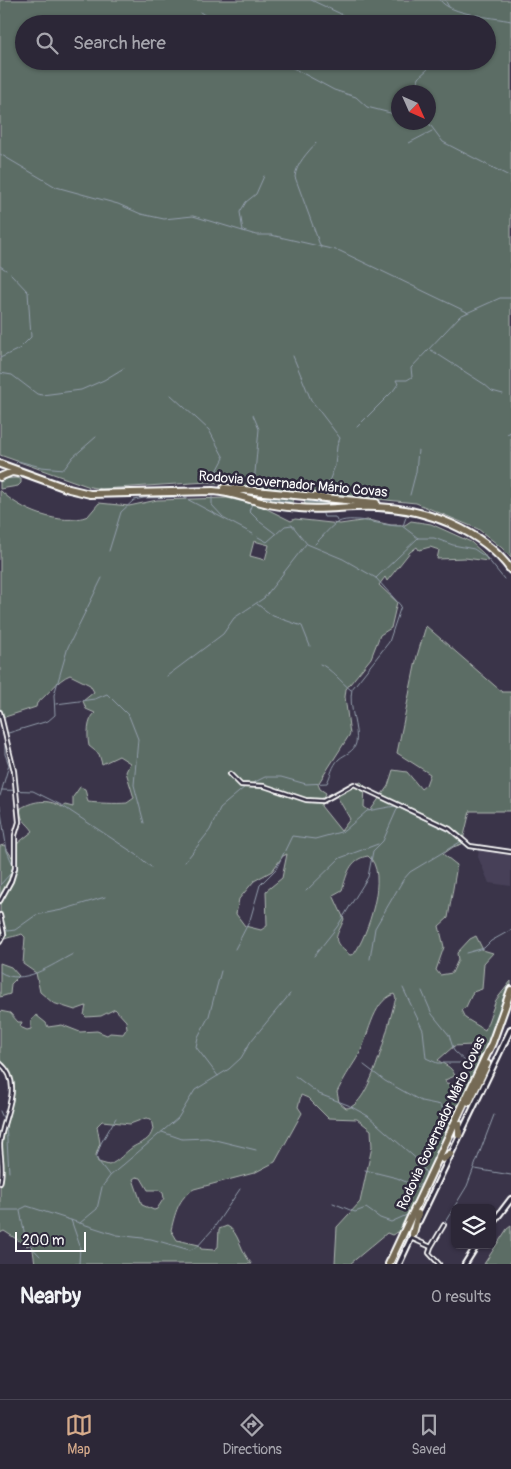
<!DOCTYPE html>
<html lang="en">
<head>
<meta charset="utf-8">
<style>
  :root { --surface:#2c2737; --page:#342f3f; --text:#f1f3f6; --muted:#a6a5ad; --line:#484452; --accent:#d6ab8b }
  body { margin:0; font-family:Pangolin,sans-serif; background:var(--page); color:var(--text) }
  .controls { position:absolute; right:15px; bottom:15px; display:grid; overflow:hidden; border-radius:8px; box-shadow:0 1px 4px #0004 }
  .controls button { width:45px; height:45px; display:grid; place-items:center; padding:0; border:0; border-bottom:1px solid var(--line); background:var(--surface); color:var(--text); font:25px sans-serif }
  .compass { position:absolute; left:391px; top:85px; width:45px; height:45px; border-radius:50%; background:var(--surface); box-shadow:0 1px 4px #0004; rotate:135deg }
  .scale { position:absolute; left:15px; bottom:12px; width:71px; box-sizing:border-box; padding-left:5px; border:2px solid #fff; border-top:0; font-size:14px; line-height:18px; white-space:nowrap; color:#fff; -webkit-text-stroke:4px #2f2a3d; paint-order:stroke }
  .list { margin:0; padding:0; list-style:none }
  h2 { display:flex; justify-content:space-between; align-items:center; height:65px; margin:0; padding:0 20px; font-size:21px }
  h2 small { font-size:16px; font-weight:400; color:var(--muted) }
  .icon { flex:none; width:28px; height:28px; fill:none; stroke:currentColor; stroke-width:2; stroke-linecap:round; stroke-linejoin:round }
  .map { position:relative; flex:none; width:511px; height:1264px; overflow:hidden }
  .search { position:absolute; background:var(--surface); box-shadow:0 1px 4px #0004; left:15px; right:15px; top:15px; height:55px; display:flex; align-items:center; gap:12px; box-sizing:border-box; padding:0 18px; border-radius:28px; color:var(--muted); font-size:19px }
  .sheet { height:135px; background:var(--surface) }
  nav { display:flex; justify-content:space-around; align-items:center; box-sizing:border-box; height:70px; border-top:1px solid var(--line); background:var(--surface); font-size:14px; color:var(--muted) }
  nav a { display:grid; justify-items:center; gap:2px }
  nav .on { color:var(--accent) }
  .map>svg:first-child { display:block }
  .built { fill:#474058 }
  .green { fill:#5c6d65; stroke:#aeb6b2; fill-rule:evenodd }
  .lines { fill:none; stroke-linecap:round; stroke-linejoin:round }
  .stream { stroke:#949fad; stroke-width:1 }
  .minor-casing { stroke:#fff; stroke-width:6 }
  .tertiary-casing { stroke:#fff; stroke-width:8 }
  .motorway-casing { stroke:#fff; stroke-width:10 }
  .minor { stroke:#2f2a3d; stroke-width:2.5 }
  .tertiary { stroke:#2f2a3d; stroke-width:4 }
  .motorway { stroke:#756b55; stroke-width:6 }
  .labels { text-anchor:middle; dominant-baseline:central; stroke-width:5; stroke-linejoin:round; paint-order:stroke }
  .street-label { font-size:14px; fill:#fff; stroke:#2f2a3d }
</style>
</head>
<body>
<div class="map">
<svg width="511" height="1264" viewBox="0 0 511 1264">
  <rect width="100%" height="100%" fill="#3a3449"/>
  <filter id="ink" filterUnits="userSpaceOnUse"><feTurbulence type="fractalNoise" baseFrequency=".02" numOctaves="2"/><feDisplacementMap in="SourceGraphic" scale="10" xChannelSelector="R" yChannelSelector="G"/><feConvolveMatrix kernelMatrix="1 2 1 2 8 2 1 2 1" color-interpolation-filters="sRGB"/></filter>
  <g filter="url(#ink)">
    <path class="built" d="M479 849 511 853V886L489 883 478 857Z"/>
    <path class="green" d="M0 0H511V558L502 548 478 529 416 503 207 482 102 489 90 487 0 455ZM24 24H487V61H24ZM428 92V122H398V92Z
      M16 478 21 479V483L18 486 0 489V479Z
      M0 490C19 510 61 527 88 516L99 503 129 506 157 500 227 498 261 506 291 521 295 519 340 524 368 520 391 525H405L411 521 431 524 471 542 484 554 488 561 465 558 437 559 439 550 430 547 419 550 417 547 410 552 387 581 385 577 379 585 397 602 391 628 380 635 371 658 346 689 345 697 350 734 318 784 320 789 326 793 321 806 341 831 350 819 335 793 361 782 365 786 364 807 370 811 388 786 393 770 407 772 421 789 426 785 430 774 397 753 417 656 426 626 502 692H511V811H470L462 844 453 847 443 854 457 865 448 918 439 926 444 947 436 970 440 975 452 973 458 960 457 953 470 939 476 936 483 950 493 953 484 963 482 989 473 992 466 1007 461 1010 465 1018 485 1030 496 1000 511 981V984L500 1020 400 1235 398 1232 392 1235 387 1233 350 1264 335 1263 337 1227 360 1202 372 1147 371 1130 357 1119 328 1118 308 1098 301 1095 298 1107 302 1113 275 1162 254 1173 194 1189C178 1198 175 1214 171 1230L177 1240 199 1245 201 1249 214 1250 218 1247 219 1229 227 1226C239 1231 240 1252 252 1264H35L32 1243 27 1246 4 1231 0 1233V1140H3L14 1087C14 1077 8 1068 0 1063V1011L10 1013 18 1022H22L20 1027 27 1030 31 1029V1021L36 1015 46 1023 48 1027 62 1025 80 1032 97 1031 107 1035 110 1033 123 1034 127 1028 126 1021 115 1009 101 1016 86 1017 84 1015 86 1006 75 1010 53 1003 40 992 36 973 23 964 25 937 22 934C15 937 5 937 0 942V846L4 845 12 857 18 843 33 831C27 822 18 819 21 808 35 800 49 799 62 807L65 805 73 807V797L80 787 85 789 88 802C96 803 117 804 127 803L134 798 126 772 130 763 119 756 102 764 99 754 89 746C87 736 87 720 95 713L86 709 83 701 94 692 90 685 70 675C57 680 48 695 37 703L36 707 5 717 0 711ZM254 541 269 545 265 560 250 556ZM287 854 282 878 266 891 267 926 261 930 245 926 236 914 239 899 254 881 272 871 283 856ZM368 856C390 872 367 937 354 954L350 955C329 939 337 938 344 919L333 895 342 890C347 875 349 859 368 856ZM394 994 396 998C389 1019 371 1108 346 1108L339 1102 337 1092C343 1080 350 1069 357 1058 369 1039 371 1002 394 994ZM472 1045 476 1050 467 1074 453 1084 446 1083 445 1080 455 1076C451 1065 445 1066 438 1060L454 1046ZM146 1118 151 1119 153 1129C149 1142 143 1141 133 1147 124 1153 119 1161 109 1165L98 1162 96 1155 100 1143 97 1126 102 1121 130 1124ZM136 1177 141 1178 148 1190H159L163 1193 164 1198 157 1209 154 1210 142 1205 133 1179Z
      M228 491 285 497 294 501C283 510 242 494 228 491Z
      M308 499 374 504C359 505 314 512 304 503Z
      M0 963 11 967 19 976 11 984 10 994 0 997Z
      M511 1226V1264H484L507 1229Z"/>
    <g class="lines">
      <path class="stream" d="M311 0 339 13 355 24
        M440 0C450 15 493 17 511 21
        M445 0 449 7
        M200 12 218 24
        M467 24 478 15
        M280 61 334 90 356 97 367 107 398 115
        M416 61H418
        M415 92 418 78 428 69
        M428 122 443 142 511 177
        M316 143C308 152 296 164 295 177L321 248
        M409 143 432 131
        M0 154 56 187 118 204 141 214 164 219 193 216 256 235H271L340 251 467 312
        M243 231 240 212 246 202 256 194 264 176
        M0 266 6 270
        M431 350 484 384 492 391 503 394
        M293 356 311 400 340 438 337 446 335 466 324 494
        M0 358 19 349 31 337 28 292 11 274
        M0 373 12 375 37 394 42 395 81 390 104 380 124 368
        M171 395 209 430 224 458 215 475
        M253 415 259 429 254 484
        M357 427 393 391 398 384 396 380H407L412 377 411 368 460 316 500 298H511
        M507 434 511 432
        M16 463 18 461 41 467 64 469 73 457 96 437
        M241 493 291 502
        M410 495 416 472 418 450
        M212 497V505L223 517
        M305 502 349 504
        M252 504 249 511 259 521
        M323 514 324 517H335L337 521
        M260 522 276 534
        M403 526 406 517
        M315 544C322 538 328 529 335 524 350 513 384 527 402 526L418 538H434L453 545 474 549 487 558 504 579
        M109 551 121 512 134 500 144 498 183 497 253 534
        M376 578 418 538
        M257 604 273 616 302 626 310 646
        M320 664C329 667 342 683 351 690
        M167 676 223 634 234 618 264 598 306 544
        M56 704 95 699 107 694 129 716 138 739 134 785 144 823
        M5 734 48 721 55 715 54 695 68 647 102 578
        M249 785 265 777H281L306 784 327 783C331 775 332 766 339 759 345 754 354 752 356 743 359 729 348 707 352 689L389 642 401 606 376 578 343 559 307 544 292 525 285 526 267 542 258 537
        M2 790 33 791 61 805 137 855 151 867
        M0 796 9 765 5 754V737
        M0 806 7 851 13 865 11 873 0 885
        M185 862 210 830 220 808 245 787
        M306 891 340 858 378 844
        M0 927 8 931 15 930 36 915 62 910 105 897
        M235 949 250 920 260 885 276 869 292 836 315 839 344 831 367 811 395 806 452 833 468 848 479 850
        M466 953 484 948 491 941 511 930
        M314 956 337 927 368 877 373 851 383 841 398 807
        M370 959 375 928 403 880 410 872 460 842
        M0 972C23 987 51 965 73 954
        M403 988 423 1030 426 1058 437 1063H475
        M422 991 432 1014 449 1035 454 1051 466 1062
        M364 1065 385 1081 421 1101 441 1105 446 1117 451 1119
        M218 1076 196 1047 198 1037 209 1016 221 971
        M295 1076 319 1094 348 1105 368 1116 421 1163 427 1176
        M0 1111 4 1120
        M6 1124 9 1172
        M162 1132 182 1139 207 1138 256 1150
        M444 1138 471 1079
        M475 1169 511 1175
        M365 1170 397 1178 417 1187 426 1180
        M109 1175 96 1158 101 1143 116 1118
        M333 1203 355 1212 366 1208 380 1218 391 1222 409 1214
        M0 1210H19L27 1206 117 1235 151 1239 190 1250 197 1247 213 1229 240 1189
        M20 1211 26 1241 40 1256
        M71 1220 80 1246 79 1264
        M80 1223 97 1209 102 1187 110 1176 178 1118 195 1090 229 1069 241 1058 251 1041 290 994
        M431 1245 467 1186 494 1115"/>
      <g class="minor-casing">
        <path id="minor" d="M0 712 14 771 19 822 15 835V868L11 881 0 901
          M230 774 241 785 264 786 306 800 323 801 354 784 450 829 470 846 511 852
          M0 915 4 934 0 942
          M0 1063C26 1085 2 1116 0 1144 0 1157 4 1170 0 1183
          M411 1238 431 1247 444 1225
          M431 1247 429 1253 439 1264"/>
      </g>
      <g class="tertiary-casing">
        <path id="tertiary" d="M419 1221 511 1029
          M492 1224 511 1199
          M399 1264 414 1232
          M465 1264 477 1245"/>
      </g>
      <g class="motorway-casing">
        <path id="motorway" d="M0 464 69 489 90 494 213 491C232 492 247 499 265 503 276 506 288 507 299 508 326 511 351 505 378 507 427 509 482 530 511 570
          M0 477 12 472 18 473
          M224 488 376 503
          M469 1102 487 1064
          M459 1124V1135
          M443 1159 450 1154
          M413 1234 418 1214
          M389 1264 492 1043 511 990"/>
      </g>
      <use href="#minor" class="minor"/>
      <use href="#tertiary" class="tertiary"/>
      <use href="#motorway" class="motorway"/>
    </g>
  </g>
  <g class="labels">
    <g class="street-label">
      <text transform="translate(293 484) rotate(5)">Rodovia Governador Mário Covas</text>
      <text transform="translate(441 1123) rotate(-65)">Rodovia Governador Mário Covas</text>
    </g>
  </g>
</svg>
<div class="controls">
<button><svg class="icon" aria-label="layers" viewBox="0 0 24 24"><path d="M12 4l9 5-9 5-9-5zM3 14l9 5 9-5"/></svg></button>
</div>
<svg class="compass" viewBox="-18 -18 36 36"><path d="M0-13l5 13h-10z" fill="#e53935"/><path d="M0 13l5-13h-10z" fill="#a6a5ad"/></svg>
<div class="scale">200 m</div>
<div class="search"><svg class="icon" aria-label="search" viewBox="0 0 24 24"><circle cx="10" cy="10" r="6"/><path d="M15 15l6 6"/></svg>Search here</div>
</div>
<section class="sheet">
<h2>Nearby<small>0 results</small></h2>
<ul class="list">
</ul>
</section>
<nav>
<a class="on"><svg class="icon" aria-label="map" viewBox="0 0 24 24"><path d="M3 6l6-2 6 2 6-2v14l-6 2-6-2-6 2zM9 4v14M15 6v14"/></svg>Map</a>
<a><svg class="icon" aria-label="directions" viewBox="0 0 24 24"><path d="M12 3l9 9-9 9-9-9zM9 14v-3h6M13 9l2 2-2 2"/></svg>Directions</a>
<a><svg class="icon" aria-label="saved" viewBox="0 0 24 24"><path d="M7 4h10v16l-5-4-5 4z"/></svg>Saved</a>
</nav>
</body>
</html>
